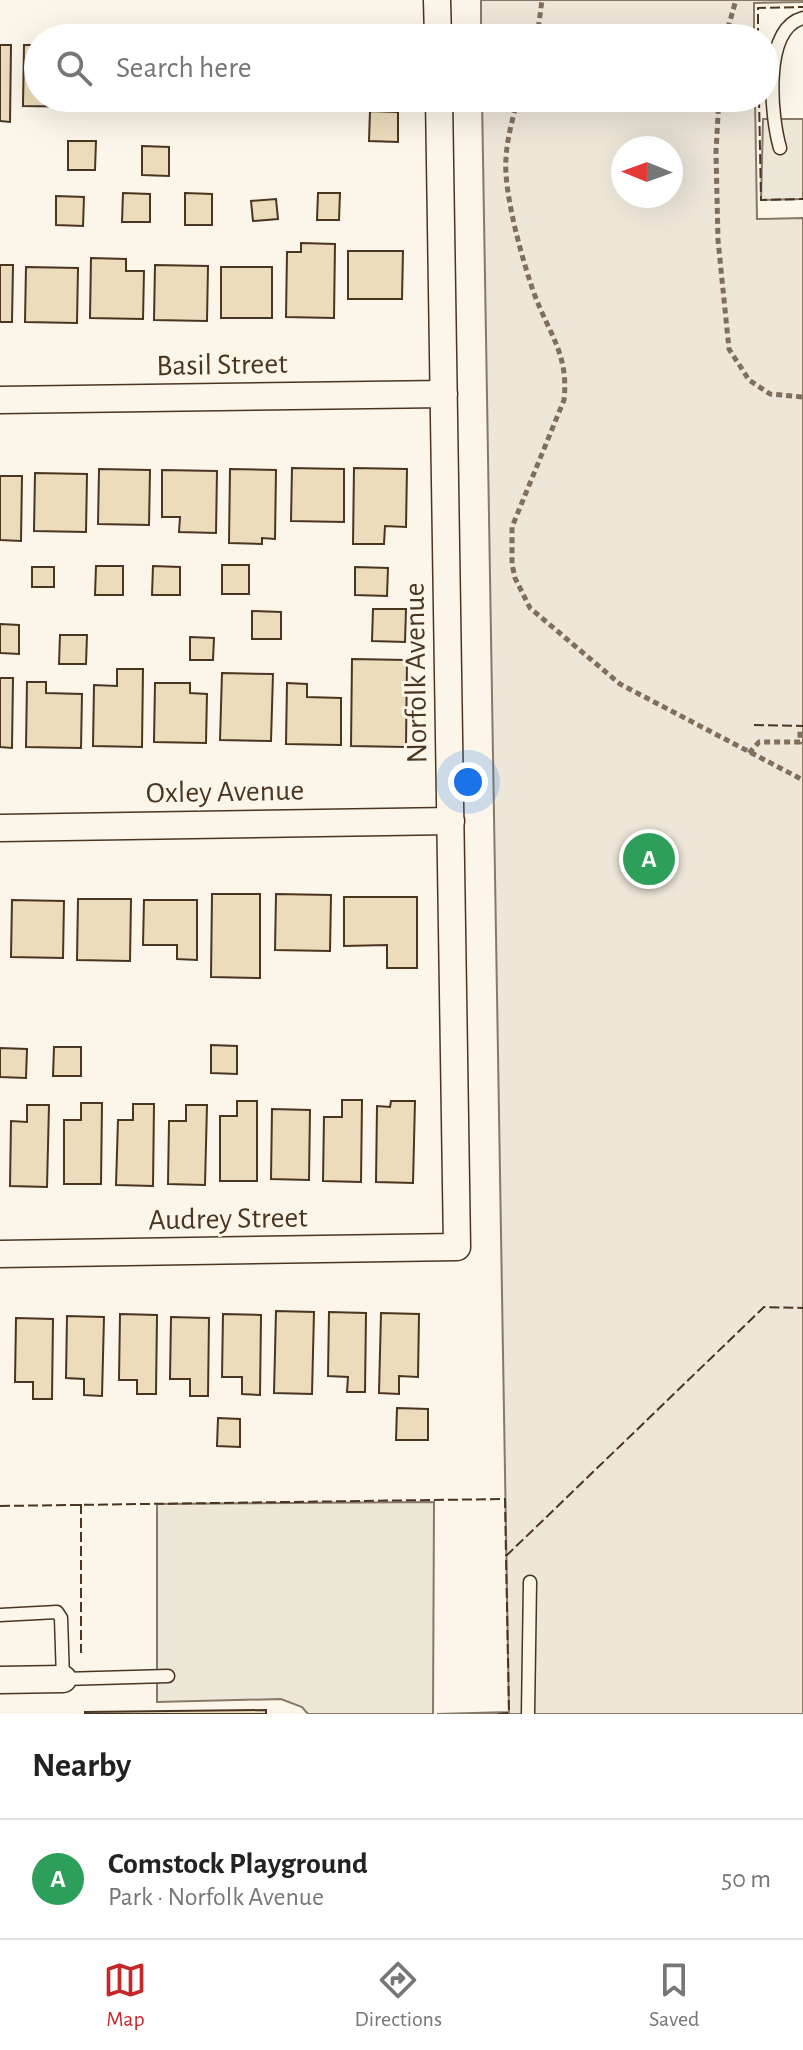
<!DOCTYPE html>
<html lang="en">
<head>
<meta charset="utf-8">
<style>
  :root { --surface:#fff; --page:#f2f2f2; --text:#222; --muted:#767676; --line:#e0e0e0; --accent:#c62828 }
  body { margin:0; font-family:"Alegreya Sans",sans-serif; background:var(--page); color:var(--text) }
  .compass { position:absolute; left:611px; top:136px; width:72px; height:72px; border-radius:50%; background:var(--surface); box-shadow:0 8px 32px #0002; rotate:271deg }
  .you { position:absolute; left:468px; top:782px; width:28px; height:28px; margin:-20px; border:6px solid #fff; border-radius:50%; background:#1a73e8; box-shadow:0 0 0 12px #1a73e833 }
  .badge { display:grid; place-items:center; width:52px; height:52px; border-radius:50%; background:var(--accent); color:#fff; font-size:26px; font-weight:700 }
  .pin { position:absolute; translate:-50% -50%; border:4px solid #fff; box-shadow:0 2px 8px #0006 }
  .list { margin:0; padding:0; list-style:none }
  h2 { display:flex; justify-content:space-between; align-items:center; height:104px; margin:0; padding:0 32px; font-size:34px }
  h2 small { font-size:26px; font-weight:400; color:var(--muted) }
  .list li { display:grid; grid-template-columns:52px 1fr auto; gap:24px; align-items:center; box-sizing:border-box; height:120px; padding:0 32px; border-top:2px solid var(--line) }
  .list b { display:block; font-size:30px; white-space:nowrap }
  .list p { margin:0; font-size:26px; white-space:nowrap; color:var(--muted) }
  .list em { font-size:26px; font-style:normal; color:var(--muted) }
  .icon { flex:none; width:44px; height:44px; fill:none; stroke:currentColor; stroke-width:2; stroke-linecap:round; stroke-linejoin:round }
  .map { position:relative; flex:none; width:803px; height:1714px; overflow:hidden }
  .search { position:absolute; background:var(--surface); box-shadow:0 8px 32px #0002; left:24px; right:24px; top:24px; height:88px; display:flex; align-items:center; gap:20px; box-sizing:border-box; padding:0 28px; border-radius:44px; color:var(--muted); font-size:30px }
  .sheet { height:224px; background:var(--surface) }
  nav { display:flex; justify-content:space-around; align-items:center; box-sizing:border-box; height:112px; border-top:2px solid var(--line); background:var(--surface); font-size:22px; color:var(--muted) }
  nav a { display:grid; justify-items:center; gap:4px }
  nav .on { color:var(--accent) }
  .map>svg:first-child { display:block }
  .green { fill:#ede6d9; stroke:#887966; stroke-width:2; fill-rule:evenodd }
  .parking { fill:#ede7d9; stroke:#887966; stroke-width:2 }
  .building { fill:#ecdcbc; stroke:#4a3520; stroke-width:2 }
  .lines { fill:none; stroke-linecap:round; stroke-linejoin:round }
  .lane-casing { stroke:#4a3520; stroke-width:15 }
  .street-casing { stroke:#4a3520; stroke-width:29 }
  .path { stroke:#7f6f5c; stroke-width:5; stroke-dasharray:6 4; stroke-linecap:butt }
  .lane { stroke:#fbf6e9; stroke-width:12 }
  .street { stroke:#fbf6e9; stroke-width:26 }
  .fence { stroke:#4a3520; stroke-width:2; stroke-dasharray:10 4; stroke-linecap:butt }
  .labels { text-anchor:middle; dominant-baseline:central; stroke-width:6; stroke-linejoin:round; paint-order:stroke }
  .street-label { font-size:30px; fill:#4a3520; stroke:#fbf6e9 }
</style>
</head>
<body>
<div class="map">
<svg width="803" height="1714" viewBox="0 0 803 1714">
  <rect width="100%" height="100%" fill="#fbf6e9"/>
  <path class="green" d="M481 0H803V2L754 3V38H481Z
    M482 98H755L757 219 803 218V1714H437L509 1712ZM623 148H671V196H623Z"/>
  <path class="parking" d="M763 119H803V199L761 200Z
    M434 1502 433 1714H308L302 1707 281 1699 157 1702V1504Z"/>
  <path class="building" d="M0 45H11L10 122 0 121Z
    M24 45H38V98H89V107L23 106Z
    M103 98H150L149 109 103 108Z
    M370 111 398 112V142L369 141Z
    M68 141H96L95 170H68Z
    M142 146 169 147V176L142 175Z
    M123 193 150 194V222H122Z
    M185 193 212 194V225H185Z
    M318 193H340L339 220H317Z
    M56 196 84 197 83 226 56 225Z
    M276 199 278 219 253 221 251 201Z
    M301 243 335 244 334 318 286 317 287 252H301Z
    M348 251H403L402 299H348Z
    M91 258 126 259V271H144L143 319 90 318Z
    M0 265H13L12 322H0Z
    M155 265 208 266 207 321 154 320Z
    M26 267 78 268 77 323 25 322Z
    M221 267H272V318H221Z
    M292 468 344 469V522L291 521Z
    M354 468 407 469 406 527 385 526 384 544H353Z
    M99 469 150 470 149 525 98 524Z
    M230 469 276 470 275 539 262 538V544L229 543Z
    M162 470 217 471 216 533 179 532 180 517H162Z
    M35 473 87 474 86 532 34 531Z
    M0 476H22L21 541 0 540Z
    M222 565H249V594H222Z
    M96 566H123V595H95Z
    M153 566 180 567V595H152Z
    M32 567H54V587H32Z
    M355 567 388 568 387 596 355 595Z
    M373 609H406L405 642 372 641Z
    M252 611 281 612V639H252Z
    M0 624 19 625V654L0 653Z
    M60 635H87L86 664H59Z
    M190 637 214 638 213 660H190Z
    M352 659 407 660 406 747 351 746Z
    M117 669H143L142 747 93 746 94 685 117 686Z
    M222 673 273 674 271 741 220 740Z
    M0 678H13L12 748 0 747Z
    M27 682H46V693L82 694 81 748 26 747Z
    M155 683H190V693L207 694 206 743 154 742Z
    M287 683 307 684V697L341 698V745L286 744Z
    M212 894H260V978L211 977Z
    M276 894 331 895 330 951 275 950Z
    M344 897H417V968H387V945L344 946Z
    M78 899H131L130 961 77 960Z
    M12 900 64 901 63 958 11 957Z
    M144 900H197V960L177 959V945H143Z
    M211 1045 237 1046V1074L211 1073Z
    M54 1047H81V1076H53Z
    M0 1048 27 1049 26 1078 0 1077Z
    M342 1100H362L361 1182 323 1181 324 1117H342Z
    M237 1101H257V1181H220V1116H237Z
    M391 1101H415L413 1183 376 1182 377 1106 390 1107Z
    M81 1103H102L101 1184H64V1120H81Z
    M133 1104H154L153 1186 116 1185 118 1120H133Z
    M27 1105H49L47 1187 10 1186 11 1121 27 1122Z
    M186 1105H207L205 1185 168 1184 169 1121H186Z
    M272 1109 310 1110 309 1180 271 1179Z
    M276 1311 314 1312 312 1394 274 1393Z
    M329 1312 366 1313 365 1392H347L348 1377 328 1376Z
    M381 1313 419 1314 418 1377 399 1376V1394L379 1393Z
    M120 1314 157 1315 156 1394H137V1380H119Z
    M223 1314 261 1315 260 1395 242 1394V1377H222Z
    M67 1316 104 1317 102 1396 84 1395V1379L66 1378Z
    M171 1317 209 1318 208 1396H190V1379H170Z
    M16 1318 53 1319 52 1399H33V1382H15Z
    M397 1408 428 1409V1440H396Z
    M218 1418 240 1419V1447L217 1446Z
    M266 1710V1714H85V1712Z"/>
  <g class="lines">
    <g class="lane-casing">
      <path id="lane" d="M780 148C771 117 762 29 803 18
        M0 1615 57 1612 61 1618 63 1679 168 1676
        M528 1714 530 1582"/>
    </g>
    <g class="street-casing">
      <path id="street" d="M437 0 438 38
        M0 400 444 394
        M0 828 451 821
        M0 1254 457 1247 439 98
        M0 1680 63 1679"/>
    </g>
    <path class="path" d="M537 38 542 0
      M725 38 736 0
      M518 98C513 117 507 139 506 158 503 192 523 263 535 296 550 335 569 356 564 400L512 527V564L515 578 530 608 620 684 803 780
      M719 98 716 152 718 240 729 349 749 380 770 394 803 397
      M749 753 759 742H800V729"/>
    <use href="#lane" class="lane"/>
    <use href="#street" class="street"/>
    <path class="fence" d="M758 38V8L803 7
      M759 98 761 200 803 199
      M754 725 803 726
      M81 1504V1653
      M0 1506 505 1499 506 1556
      M498 1714 509 1713 506 1556 764 1307 803 1308"/>
  </g>
  <g class="labels">
    <g class="street-label">
      <text transform="translate(222 365) rotate(-1)">Basil Street</text>
      <text transform="translate(416 673) rotate(-91)">Norfolk Avenue</text>
      <text transform="translate(225 792) rotate(-1)">Oxley Avenue</text>
      <text transform="translate(228 1219) rotate(-1)">Audrey Street</text>
    </g>
  </g>
</svg>
<svg class="compass" viewBox="-18 -18 36 36"><path d="M0-13l5 13h-10z" fill="#e53935"/><path d="M0 13l5-13h-10z" fill="#767676"/></svg>
<div class="you"></div>
<div class="pin badge" style="left:649px;top:859px;background:#2e9e5b">A</div>
<div class="search"><svg class="icon" aria-label="search" viewBox="0 0 24 24"><circle cx="10" cy="10" r="6"/><path d="M15 15l6 6"/></svg>Search here</div>
</div>
<section class="sheet">
<h2>Nearby<small></small></h2>
<ul class="list">
<li><span class="badge" style="background:#2e9e5b">A</span><div><b>Comstock Playground</b><p>Park · Norfolk Avenue</p></div><em>50 m</em></li>
</ul>
</section>
<nav>
<a class="on"><svg class="icon" aria-label="map" viewBox="0 0 24 24"><path d="M3 6l6-2 6 2 6-2v14l-6 2-6-2-6 2zM9 4v14M15 6v14"/></svg>Map</a>
<a><svg class="icon" aria-label="directions" viewBox="0 0 24 24"><path d="M12 3l9 9-9 9-9-9zM9 14v-3h6M13 9l2 2-2 2"/></svg>Directions</a>
<a><svg class="icon" aria-label="saved" viewBox="0 0 24 24"><path d="M7 4h10v16l-5-4-5 4z"/></svg>Saved</a>
</nav>
</body>
</html>
